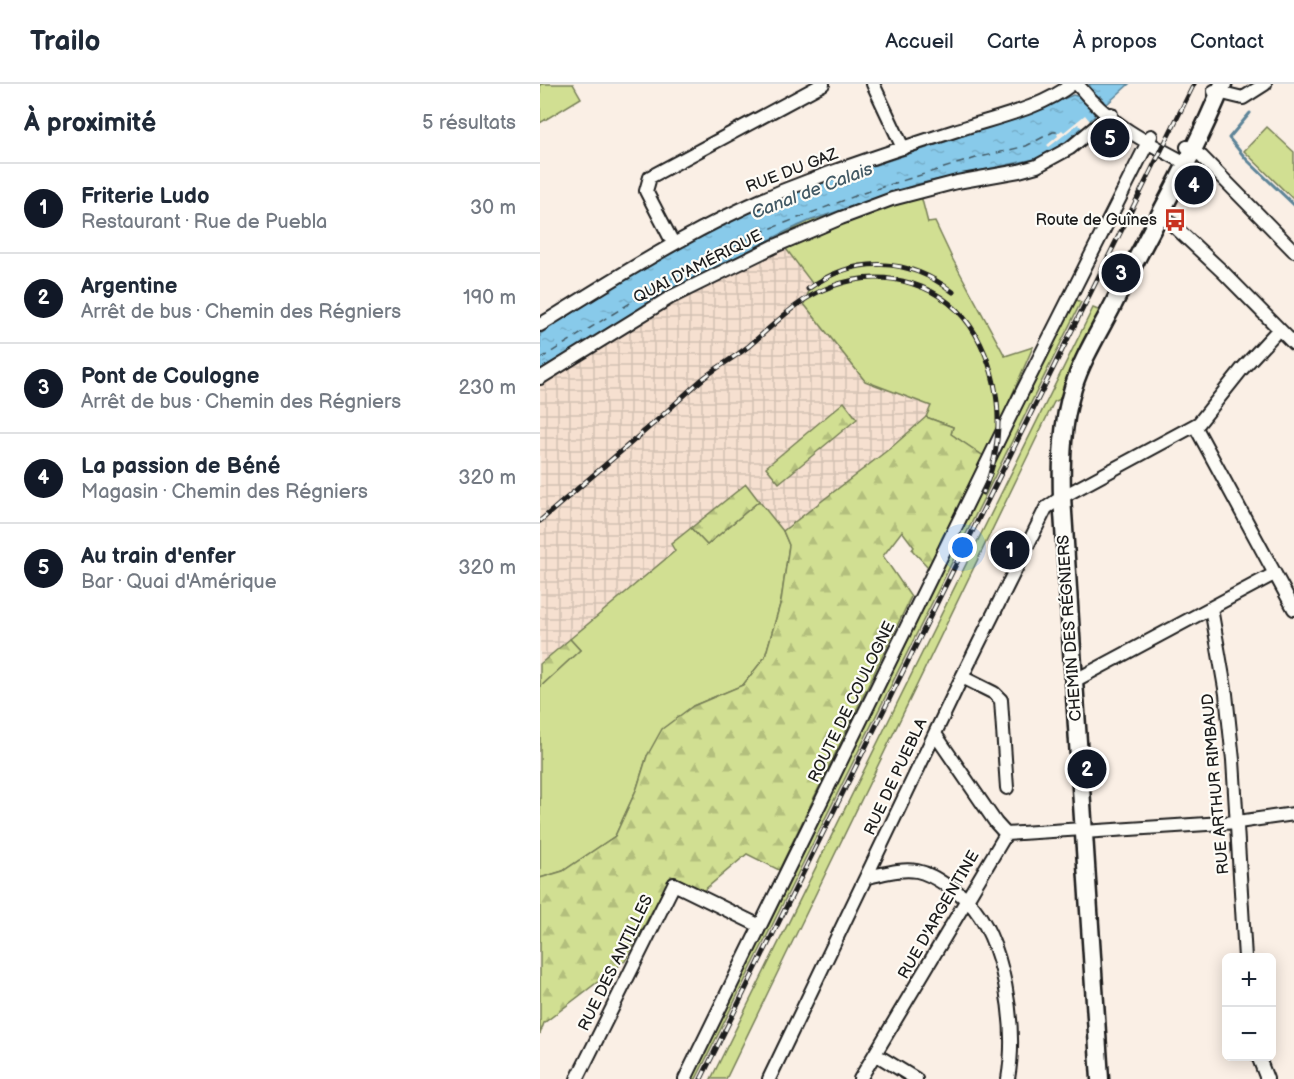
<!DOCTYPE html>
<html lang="fr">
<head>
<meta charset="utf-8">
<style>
  :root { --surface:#fff; --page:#f6f6f7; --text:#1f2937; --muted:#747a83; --line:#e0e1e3; --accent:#111827 }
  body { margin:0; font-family:"Balsamiq Sans",sans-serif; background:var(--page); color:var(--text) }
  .controls { position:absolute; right:18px; bottom:18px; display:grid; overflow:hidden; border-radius:9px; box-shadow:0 3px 15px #0003 }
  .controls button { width:54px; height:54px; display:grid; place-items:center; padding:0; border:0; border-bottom:2px solid var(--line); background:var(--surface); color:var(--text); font:30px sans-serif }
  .you { position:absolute; left:423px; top:464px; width:21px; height:21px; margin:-15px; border:4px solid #fff; border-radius:50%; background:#1a73e8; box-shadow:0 0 0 9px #1a73e833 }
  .badge { display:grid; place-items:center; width:39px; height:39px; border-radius:50%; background:var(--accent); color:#fff; font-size:20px; font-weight:700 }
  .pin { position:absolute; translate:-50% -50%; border:3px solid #fff; box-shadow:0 2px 6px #0006 }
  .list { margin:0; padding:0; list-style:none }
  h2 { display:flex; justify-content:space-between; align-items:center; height:78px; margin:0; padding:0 24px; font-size:26px }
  h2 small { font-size:20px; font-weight:400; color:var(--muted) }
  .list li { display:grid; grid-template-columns:39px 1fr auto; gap:18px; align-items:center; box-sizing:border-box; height:90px; padding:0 24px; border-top:2px solid var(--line) }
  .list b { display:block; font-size:22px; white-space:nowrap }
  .list p { margin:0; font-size:20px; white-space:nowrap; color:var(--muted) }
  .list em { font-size:20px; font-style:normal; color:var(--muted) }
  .map { position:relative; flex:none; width:754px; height:995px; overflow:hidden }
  header { display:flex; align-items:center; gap:36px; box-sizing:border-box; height:84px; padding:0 30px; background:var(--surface); border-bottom:2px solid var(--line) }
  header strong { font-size:28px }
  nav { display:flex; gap:33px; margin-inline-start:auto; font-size:21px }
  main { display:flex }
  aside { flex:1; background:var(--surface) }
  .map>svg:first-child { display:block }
  .industrial { fill:url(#industrial-grid) }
  .green { fill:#d1df92; stroke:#767e57; stroke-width:1.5 }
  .forest { fill:url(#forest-firs); stroke:#767e57; stroke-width:1.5 }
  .water { fill:url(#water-ripples); stroke:#5d8498; stroke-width:1.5 }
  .pier { fill:#faefe5 }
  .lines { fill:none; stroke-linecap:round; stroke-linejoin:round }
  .stream { stroke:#5d8498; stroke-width:3 }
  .ferry { stroke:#425964; stroke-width:1.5; stroke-dasharray:8 6; stroke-linecap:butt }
  .minor-casing { stroke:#1c1c1c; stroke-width:16 }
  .major-casing { stroke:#1c1c1c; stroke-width:21 }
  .minor { stroke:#fdfcf7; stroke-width:12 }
  .major { stroke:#fdfcf7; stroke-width:16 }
  .rail-casing { stroke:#1c1c1c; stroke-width:5 }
  .rail { stroke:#fdfcf7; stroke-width:3; stroke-dasharray:9; stroke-linecap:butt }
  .labels { text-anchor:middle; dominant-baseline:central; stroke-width:4.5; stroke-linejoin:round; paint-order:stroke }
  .street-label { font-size:16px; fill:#1c1c1c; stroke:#fdfcf7 }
  .poi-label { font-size:16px; fill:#1c1c1c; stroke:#fdfcf7; text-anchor:end }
  .water-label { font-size:18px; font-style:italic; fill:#425964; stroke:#fdfcf7 }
</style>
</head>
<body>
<header>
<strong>Trailo</strong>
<nav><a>Accueil</a><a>Carte</a><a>À propos</a><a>Contact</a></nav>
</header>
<main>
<aside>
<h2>À proximité<small>5 résultats</small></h2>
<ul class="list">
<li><span class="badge">1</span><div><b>Friterie Ludo</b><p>Restaurant · Rue de Puebla</p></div><em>30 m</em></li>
<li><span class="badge">2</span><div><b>Argentine</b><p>Arrêt de bus · Chemin des Régniers</p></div><em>190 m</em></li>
<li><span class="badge">3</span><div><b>Pont de Coulogne</b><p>Arrêt de bus · Chemin des Régniers</p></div><em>230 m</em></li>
<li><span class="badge">4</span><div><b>La passion de Béné</b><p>Magasin · Chemin des Régniers</p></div><em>320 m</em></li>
<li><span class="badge">5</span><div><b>Au train d'enfer</b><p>Bar · Quai d'Amérique</p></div><em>320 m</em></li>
</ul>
</aside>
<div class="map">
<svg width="754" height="995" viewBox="0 0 754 995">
  <defs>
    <pattern id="industrial-grid" width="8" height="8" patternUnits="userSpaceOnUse" patternTransform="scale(1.5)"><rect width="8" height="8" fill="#f6e0d0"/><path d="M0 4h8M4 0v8" fill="none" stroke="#d2c0b2"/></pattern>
    <pattern id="forest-firs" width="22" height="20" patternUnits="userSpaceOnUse" patternTransform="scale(1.5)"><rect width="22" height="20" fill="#d1df92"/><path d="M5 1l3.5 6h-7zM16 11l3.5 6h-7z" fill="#b3bf7d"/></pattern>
    <pattern id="water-ripples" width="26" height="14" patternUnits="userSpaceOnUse" patternTransform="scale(1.5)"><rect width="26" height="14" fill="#88caea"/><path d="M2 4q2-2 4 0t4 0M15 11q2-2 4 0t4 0" fill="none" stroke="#75adc8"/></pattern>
  </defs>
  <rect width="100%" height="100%" fill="#faefe5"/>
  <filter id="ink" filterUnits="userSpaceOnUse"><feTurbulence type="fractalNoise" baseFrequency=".0167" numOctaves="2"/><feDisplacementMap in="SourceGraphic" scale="12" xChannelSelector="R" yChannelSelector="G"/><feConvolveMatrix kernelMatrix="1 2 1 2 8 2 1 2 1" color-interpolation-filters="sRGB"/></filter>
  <g filter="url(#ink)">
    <path class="industrial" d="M237 153 272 199 324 297 391 322 386 333 353 362 243 447 206 400 131 461 136 466 0 580V289L130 207Z"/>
    <path class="green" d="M0 0H33L41 14 0 39Z
      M727 43 754 68V116L704 67Z
      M378 100 388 139 395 138 412 174 465 272 493 263 445 373 411 350 413 343 386 333 391 322 325 297 264 220 272 199 237 153 269 137Z
      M535 215 541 218 156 995H150Z
      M553 224 563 228 524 313 514 318 186 995H171Z
      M219 417 243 447 249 461 241 517 225 573 203 601 153 622 107 672 97 704 75 752 23 787 0 794V603L40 566 30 555 135 467 131 460 151 444 167 461Z"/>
    <path class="forest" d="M304 318 317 335 239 399 226 383Z
      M386 333 413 343 411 350 445 373 388 483 372 466 374 463 362 447 343 472 371 513 239 786 207 770 163 807 131 792 85 877 4 939 0 950V794L23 787 75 752 97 704 107 672 122 645 153 622 203 601 225 573 241 517 249 461 243 447 353 362Z
      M206 400 219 417 167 461 151 444Z
      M30 555 40 566 0 603V580Z"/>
    <path class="water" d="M549 0H589L567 20 560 12 550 24 555 31 554 33 527 57 508 69 495 75 378 100 269 137 247 147 130 207 0 289V250L117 174 150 156 228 120 260 106 477 34 533 11 540 13 551 4Z"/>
    <path class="pier" d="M545 31 550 37 553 34 555 36 543 45 538 40 509 63 507 61 518 52 517 50 522 46 524 48Z"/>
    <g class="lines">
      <path class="stream" d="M710 29 689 54 707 76 754 121"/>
      <path class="ferry" d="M0 275 121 200 219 149 323 109 436 74 486 62 513 48H519"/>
      <g class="minor-casing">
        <path id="minor" d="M333 0 363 64
          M537 0C571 41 600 55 646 79
          M674 7 703 14 725 0
          M647 63 662 73 754 167
          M620 129 683 188 754 260
          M133 159 106 107 110 93 283 0
          M0 241C86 187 172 132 268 97 320 77 374 60 427 43 462 32 503 23 532 0
          M0 294 131 213 235 162 301 134 352 115 417 98 479 87 497 82 530 64 571 30
          M655 342 754 525
          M671 524 686 610 693 676 705 874
          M422 593 454 609 461 616 467 704
          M534 597 734 490
          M395 650 456 739 466 750
          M543 748 698 738 754 730
          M466 750 543 745
          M327 793C343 790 361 784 377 787 388 789 397 795 406 801 413 805 422 811 428 817 465 856 477 943 468 995
          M335 970 376 995
          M718 972 727 995
          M37 995 134 800 220 842
          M145 995 475 322 611 52
          M229 995 422 593 506 424 522 413 659 339 702 285 739 245
          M320 995 466 750"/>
      </g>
      <g class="major-casing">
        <path id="major" d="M560 995 522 413C521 376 522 339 533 304 542 275 559 248 573 221 609 148 652 76 683 0"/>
      </g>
      <use href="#minor" class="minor"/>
      <use href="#major" class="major"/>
      <g class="rail-casing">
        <path id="rail" d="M268 205C315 171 368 173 413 208
          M0 437C38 404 76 372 114 339 131 324 147 308 165 293 179 282 195 273 209 262 235 240 257 215 290 203 344 182 406 199 436 251 463 300 465 358 443 409
          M161 995 654 0"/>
      </g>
      <use href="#rail" class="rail"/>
    </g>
  </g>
  <defs>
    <g id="bus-bare" transform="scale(1.8)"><path d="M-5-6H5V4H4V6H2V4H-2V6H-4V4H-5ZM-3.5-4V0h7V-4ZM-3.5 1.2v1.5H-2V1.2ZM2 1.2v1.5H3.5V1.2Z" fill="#c8321e" stroke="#fdfcf7" stroke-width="2.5" paint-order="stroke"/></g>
  </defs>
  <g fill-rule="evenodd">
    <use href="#bus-bare" x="635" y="136"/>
  </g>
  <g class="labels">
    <g class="street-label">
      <text transform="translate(252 87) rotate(-21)">RUE DU GAZ</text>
      <text transform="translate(158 183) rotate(-27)">QUAI D'AMÉRIQUE</text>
      <text transform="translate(530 544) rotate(-94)">CHEMIN DES RÉGNIERS</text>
      <text transform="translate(312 618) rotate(-64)">ROUTE DE COULOGNE</text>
      <text transform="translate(356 693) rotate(-65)">RUE DE PUEBLA</text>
      <text transform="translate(676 700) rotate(-95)">RUE ARTHUR RIMBAUD</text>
      <text transform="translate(399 831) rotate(-60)">RUE D'ARGENTINE</text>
      <text transform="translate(76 879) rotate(-64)">RUE DES ANTILLES</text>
    </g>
    <g class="poi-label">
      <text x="617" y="136">Route de Guînes</text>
    </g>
    <g class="water-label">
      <text transform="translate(272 107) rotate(-21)">Canal de Calais</text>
    </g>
  </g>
</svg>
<div class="controls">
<button>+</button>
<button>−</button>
</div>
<div class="you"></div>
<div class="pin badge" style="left:470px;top:466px">1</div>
<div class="pin badge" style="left:547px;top:685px">2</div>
<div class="pin badge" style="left:581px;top:189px">3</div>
<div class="pin badge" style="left:654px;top:101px">4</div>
<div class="pin badge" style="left:570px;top:54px">5</div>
</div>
</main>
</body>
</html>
